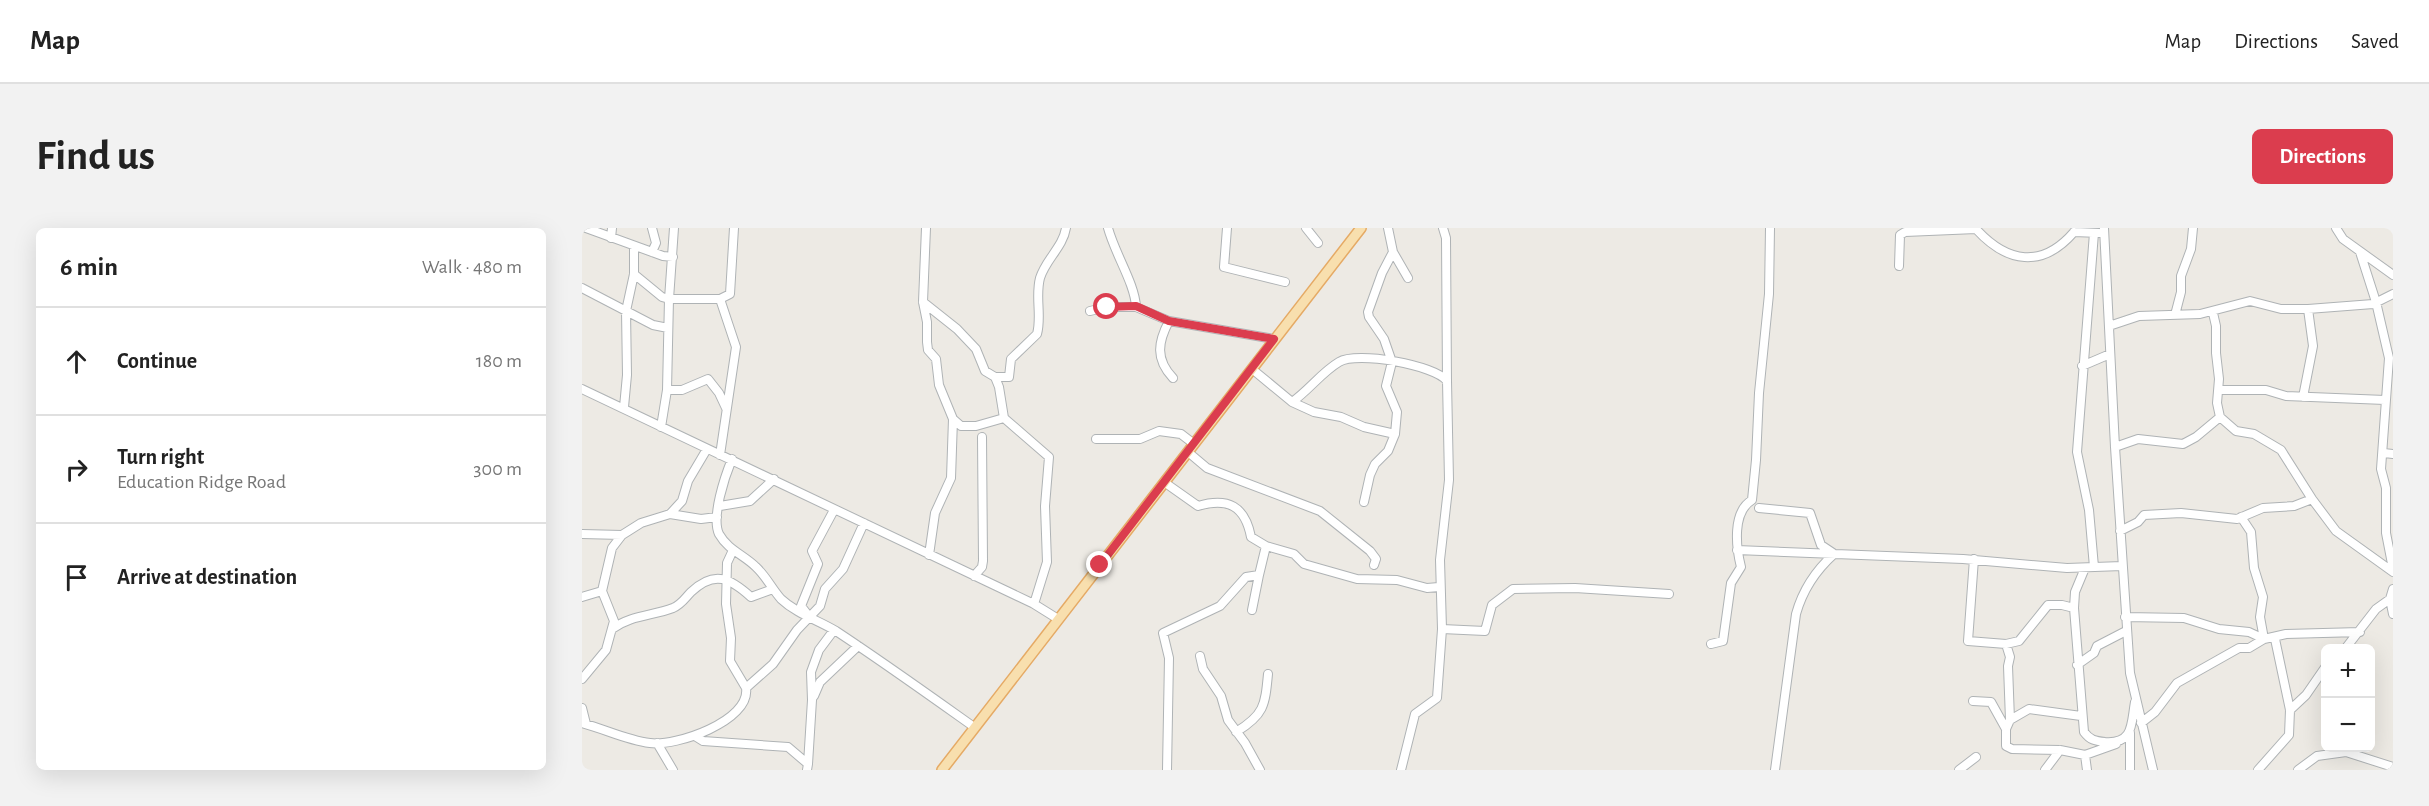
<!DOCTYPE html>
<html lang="en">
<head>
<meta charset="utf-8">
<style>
  :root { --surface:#fff; --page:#f2f2f2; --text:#222; --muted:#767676; --line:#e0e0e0; --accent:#db3d4e }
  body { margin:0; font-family:"Alegreya Sans",sans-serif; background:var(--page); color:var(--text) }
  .controls { position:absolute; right:18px; bottom:18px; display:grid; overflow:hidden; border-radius:9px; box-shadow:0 6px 24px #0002 }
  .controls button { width:54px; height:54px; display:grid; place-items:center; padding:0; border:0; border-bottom:2px solid var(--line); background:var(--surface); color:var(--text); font:30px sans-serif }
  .stop { position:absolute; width:18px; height:18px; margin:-14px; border:4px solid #db3d4e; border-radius:50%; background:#fff }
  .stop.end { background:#db3d4e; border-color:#fff; box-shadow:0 2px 6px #0008 }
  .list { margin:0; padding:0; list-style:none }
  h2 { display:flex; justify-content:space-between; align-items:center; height:78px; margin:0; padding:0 24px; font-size:26px }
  h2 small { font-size:20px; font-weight:400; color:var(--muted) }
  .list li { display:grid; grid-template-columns:39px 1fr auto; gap:18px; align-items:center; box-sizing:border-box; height:108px; padding:0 24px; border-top:2px solid var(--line) }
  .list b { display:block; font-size:22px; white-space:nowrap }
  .list p { margin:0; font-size:20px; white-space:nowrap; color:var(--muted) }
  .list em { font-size:20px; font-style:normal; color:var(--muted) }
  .icon { flex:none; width:33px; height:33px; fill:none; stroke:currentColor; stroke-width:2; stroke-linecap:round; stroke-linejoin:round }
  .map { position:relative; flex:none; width:1811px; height:542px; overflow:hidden; border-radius:9px }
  header { display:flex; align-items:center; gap:36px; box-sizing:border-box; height:84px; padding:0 30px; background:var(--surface); border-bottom:2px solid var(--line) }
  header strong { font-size:28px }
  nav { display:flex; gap:33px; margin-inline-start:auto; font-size:21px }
  .intro { display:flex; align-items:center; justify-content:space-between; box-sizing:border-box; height:144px; padding:0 36px }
  h1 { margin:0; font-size:42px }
  .button { padding:15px 27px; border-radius:9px; background:var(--accent); color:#fff; font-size:21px; font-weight:700 }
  main { display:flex; gap:36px; padding:0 36px }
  aside { flex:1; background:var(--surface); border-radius:9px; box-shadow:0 6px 24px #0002 }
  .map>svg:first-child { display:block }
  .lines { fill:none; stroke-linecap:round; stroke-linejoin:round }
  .minor-casing { stroke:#afb3b5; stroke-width:10 }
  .major-casing { stroke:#e5aa65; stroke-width:12 }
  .minor { stroke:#fff; stroke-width:8 }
  .major { stroke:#f8dfae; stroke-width:9 }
  .route { stroke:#db3d4e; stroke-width:8 }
</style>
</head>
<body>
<header>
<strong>Map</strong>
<nav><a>Map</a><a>Directions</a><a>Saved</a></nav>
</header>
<div class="intro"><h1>Find us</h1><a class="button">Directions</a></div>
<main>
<aside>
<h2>6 min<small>Walk · 480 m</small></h2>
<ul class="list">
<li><svg class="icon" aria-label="ahead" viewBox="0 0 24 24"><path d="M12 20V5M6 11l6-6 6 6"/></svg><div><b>Continue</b></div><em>180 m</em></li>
<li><svg class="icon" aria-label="right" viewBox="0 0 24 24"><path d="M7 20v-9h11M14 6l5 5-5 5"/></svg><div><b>Turn right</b><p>Education Ridge Road</p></div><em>300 m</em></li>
<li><svg class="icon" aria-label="arrive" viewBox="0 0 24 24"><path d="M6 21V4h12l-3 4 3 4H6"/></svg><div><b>Arrive at destination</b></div></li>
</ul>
</aside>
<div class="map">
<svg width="1811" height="542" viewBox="0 0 1811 542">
  <rect width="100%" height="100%" fill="#edeae4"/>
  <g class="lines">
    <g class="minor-casing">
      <path id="minor" d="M4 0 81 28 91 29
        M70 0 74 15 70 24
        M344 0 341 74 345 94V114L346 122 354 131 357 157 371 191 369 250 353 285 347 327
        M526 0C533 26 553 56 554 79
        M645 0 642 39 703 54
        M724 0 736 15
        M861 0 864 10 865 153
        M1522 0 1533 219 1548 445 1571 542
        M1754 0 1761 11 1811 47
        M1492 4 1517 5
        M1512 5 1495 224 1507 282 1512 339
        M29 10 30 0
        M811 24 826 50
        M1778 24 1794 74 1807 130 1799 241 1804 260V305L1811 341
        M1317 38 1318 7 1323 4 1394 1C1425 35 1460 41 1492 4
        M52 46 80 69 87 71 92 0
        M0 60 71 97 86 100
        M138 71 154 119 138 227
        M341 74 375 101 394 121 403 143 413 149 417 159 422 190 467 229 463 278 465 334 452 376
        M508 83 525 79H554L587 93 692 111
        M1631 85 1634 98V125L1637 151 1635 175 1638 189 1654 203 1672 206 1699 222 1730 271 1754 303 1811 344
        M1593 87 1599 64V48L1609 21 1611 0
        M587 93C576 114 573 131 591 150
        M1527 98 1557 88 1618 86 1668 73 1699 81H1726L1791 76 1811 66
        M1500 138 1528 126
        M670 141 710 174C727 162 740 144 757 134 775 123 853 137 865 153L867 252 858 332 860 401 855 470 833 486 819 542
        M413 149H427L429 131 455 106C460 88 453 69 458 50 464 31 481 19 484 0
        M0 161 452 376 476 391
        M85 162H100L126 151 137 165 144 180
        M1637 162H1684L1704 168 1803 172
        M1721 169 1731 118 1726 81
        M710 174 732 184 759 189 782 199 813 206
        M42 179 45 147 44 83 52 46V19
        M371 191 379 198H394L422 190
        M79 199 85 162 87 71H138L148 66 152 0
        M514 211H558L577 203 599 206 612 216
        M1533 219 1556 211 1601 216 1614 209 1638 189
        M606 224 625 240 738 283 788 323 794 331 792 337
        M1802 225 1811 226
        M150 231C143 248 129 289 137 306 146 322 162 327 174 339 184 348 190 361 199 371 215 386 236 392 254 403 301 434 347 467 392 499
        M582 254 616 278C646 269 663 278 669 309L684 318 712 326 722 336 775 351 815 352 845 360 857 359
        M782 274 788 247 793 236 806 223 813 206 815 184 804 158 810 134 802 111 787 89 786 84 800 45 811 24 806 0
        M138 278 168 273 192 251
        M1177 280 1228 285 1239 317 1251 325
        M88 286 119 291 135 289
        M1538 303 1556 294 1562 287 1599 285 1655 291 1681 280 1712 278 1730 271
        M0 306 40 307 59 295 88 286 100 273 106 253 125 221
        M151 322 145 335 144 376 149 410 148 433 164 460
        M1155 322 1381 331 1485 340 1540 338
        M1392 331 1386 413 1424 416 1437 413 1466 377H1480L1492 380
        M1503 340 1493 364 1492 380 1502 504C1508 512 1513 513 1523 514 1552 516 1549 496 1553 474
        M392 348 400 339 401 333 400 209
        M1811 361 1808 371 1811 386
        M0 369 20 363
        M670 382 677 347
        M226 387 219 378 236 336 230 323 252 282
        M1543 389 1602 390 1637 401 1667 404 1682 411 1704 406 1778 404
        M30 401C49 387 70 388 91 380 100 376 103 370 109 364 133 341 149 351 169 369L191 361
        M860 401 903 403 910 377 931 361 993 360 1087 366
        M1129 416 1141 413 1149 355 1159 339C1154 319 1150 284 1170 272L1174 232 1177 165 1187 66 1188 0
        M1424 416 1428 429 1426 438 1428 492 1424 501
        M1763 421 1794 381 1808 371
        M618 428 621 441 639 468 646 492 663 515 678 542
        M1495 437 1512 425 1515 418 1544 403
        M0 451 24 422 32 393 20 363 30 320 40 307
        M232 468 238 454 276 418
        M1391 473 1409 474 1424 501V518L1430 521 1478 522 1503 527 1534 516
        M0 480 4 496
        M1708 482 1724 467 1744 438
        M1428 492 1447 481 1499 488
        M0 495C23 501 44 512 68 515 93 519 169 493 164 460L191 436 215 402 238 378 243 361 261 341 282 295
        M1559 495 1573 484 1595 455 1657 420H1667L1682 411 1678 389 1681 369 1672 340 1669 304 1659 289
        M654 504C682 487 683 478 686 446
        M1548 505V542
        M113 508 121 513 206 519 226 536 225 542
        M75 515 91 542
        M1503 527 1505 542
        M226 536 230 472 229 444 237 422 252 402
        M585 542 587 430 581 405 638 378 664 349 677 347 684 318
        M1193 542 1214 386C1221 361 1233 343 1252 326
        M1377 542 1394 529
        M1463 542 1478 522
        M1676 542 1707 507 1708 482 1693 411
        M1716 542 1735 528 1764 524 1811 539"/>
    </g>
    <g class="major-casing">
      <path id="major" d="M360 542 779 0"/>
    </g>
    <use href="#minor" class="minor"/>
    <use href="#major" class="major"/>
  </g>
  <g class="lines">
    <path class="route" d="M518 337 692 111 587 93 554 78 525 79"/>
  </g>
</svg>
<div class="controls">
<button>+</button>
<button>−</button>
</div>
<div class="stop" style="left:525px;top:79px"></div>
<div class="stop end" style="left:518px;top:337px"></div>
</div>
</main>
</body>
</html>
